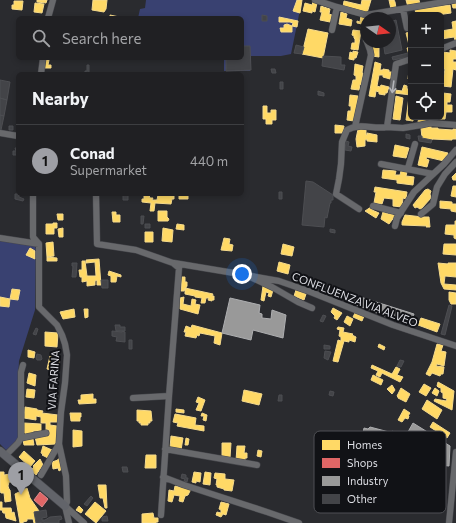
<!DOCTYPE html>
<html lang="en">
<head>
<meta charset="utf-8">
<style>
  :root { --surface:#202023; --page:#2d2d30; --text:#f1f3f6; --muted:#a2a3a6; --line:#3d3e41; --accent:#9e9fa5 }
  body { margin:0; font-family:Commissioner,sans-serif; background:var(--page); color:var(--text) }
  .controls { position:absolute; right:12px; top:12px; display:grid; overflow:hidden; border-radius:6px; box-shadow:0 2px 6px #0003 }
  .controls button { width:36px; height:36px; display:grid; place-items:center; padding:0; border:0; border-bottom:1px solid var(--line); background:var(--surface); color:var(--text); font:20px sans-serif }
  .compass { position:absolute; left:360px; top:12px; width:36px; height:36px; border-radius:50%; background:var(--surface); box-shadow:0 2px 6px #0003; rotate:104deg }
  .you { position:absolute; left:242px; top:274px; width:14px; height:14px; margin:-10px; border:3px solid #fff; border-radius:50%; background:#1a73e8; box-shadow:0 0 0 6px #1a73e833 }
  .badge { display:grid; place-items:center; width:26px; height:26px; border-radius:50%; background:var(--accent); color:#111; font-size:13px; font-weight:700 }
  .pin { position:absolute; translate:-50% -33px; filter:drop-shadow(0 1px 2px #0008) }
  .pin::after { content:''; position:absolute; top:21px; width:14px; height:12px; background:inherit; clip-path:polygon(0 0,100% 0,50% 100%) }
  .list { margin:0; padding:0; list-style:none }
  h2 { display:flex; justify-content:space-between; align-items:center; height:52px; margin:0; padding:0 16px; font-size:17px }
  h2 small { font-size:13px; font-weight:400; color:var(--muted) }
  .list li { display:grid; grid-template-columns:26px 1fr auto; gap:12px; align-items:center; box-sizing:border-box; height:72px; padding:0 16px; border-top:1px solid var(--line) }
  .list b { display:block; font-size:15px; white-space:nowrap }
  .list p { margin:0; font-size:13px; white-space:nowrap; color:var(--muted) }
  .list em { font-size:13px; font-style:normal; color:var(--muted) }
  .icon { flex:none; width:22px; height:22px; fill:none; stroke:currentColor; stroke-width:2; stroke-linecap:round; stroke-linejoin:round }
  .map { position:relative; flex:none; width:456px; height:523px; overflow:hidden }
  .search { position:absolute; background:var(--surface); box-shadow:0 2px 6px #0003; left:16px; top:16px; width:228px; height:44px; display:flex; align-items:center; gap:10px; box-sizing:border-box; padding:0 14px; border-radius:6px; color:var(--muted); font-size:15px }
  .panel { position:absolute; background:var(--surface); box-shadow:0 2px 6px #0003; left:16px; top:72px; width:228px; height:124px; border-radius:6px }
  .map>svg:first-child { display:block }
  .green { fill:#394171 }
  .homes { fill:#ffd966; stroke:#f5da8c }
  .shops { fill:#e06666; stroke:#df8a8c }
  .industry { fill:#999; stroke:#adaeb0 }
  .building { fill:#434448; stroke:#4d4e52 }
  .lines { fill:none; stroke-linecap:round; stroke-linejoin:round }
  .minor-casing { stroke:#47484d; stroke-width:7 }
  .major-casing { stroke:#47484d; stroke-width:9 }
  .minor { stroke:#68696c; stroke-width:6 }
  .major { stroke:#62646a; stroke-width:8 }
  .oneway { stroke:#b4b5ba }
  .labels { text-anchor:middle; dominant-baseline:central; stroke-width:4; stroke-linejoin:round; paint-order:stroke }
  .street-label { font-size:11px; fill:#dddee4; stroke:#111216 }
  .key { fill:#111216; stroke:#4e4f54; stroke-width:1 }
  .key-label { font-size:11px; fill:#dddee4 }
</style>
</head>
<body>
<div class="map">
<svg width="456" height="523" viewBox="0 0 456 523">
  <rect width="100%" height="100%" fill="#2a2b2f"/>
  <path class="green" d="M146 0H302L291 54 281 56H251L250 71H224V58H242V18H138L140 9 145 8Z
    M133 58H192L133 60Z
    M0 241 35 246 36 250 35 310 19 361 18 382 19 437 15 444 6 450 0 444Z"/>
  <path class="homes" d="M37 0H47L46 3 37 2Z
    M93 0H107L106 9 104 12 92 10Z
    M297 0H302L300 13 293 11Z
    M362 0H371L367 13 343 7 344 1 361 5Z
    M389 0H394L395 2 396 8 391 9Z
    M406 0H419L420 4 408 7Z
    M14 1H23L22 10 12 9V5H14Z
    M313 2 317 3 315 12 312 11V13L303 11 305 3 312 5Z
    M35 3 44 4 42 13 34 12Z
    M456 3V8H453L452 4Z
    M450 5 451 13 437 15H416L415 9Z
    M321 6 330 9 329 14 332 15 330 22 320 20 322 12H320Z
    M341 12 347 14 346 18 352 20 351 26 339 24Z
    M110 15 124 18H110Z
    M361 16 369 18H366V26L365 30 361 29 362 24 357 23V21L360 22Z
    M279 17 298 21 297 27 292 26 293 23 290 22H279Z
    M456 21V40H455L454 37 441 39V31L453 29 452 22Z
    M287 24 292 26V32H281L280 28H284V25Z
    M308 29 328 33 323 58 302 54Z
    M353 30 361 31 358 50 351 49 352 43H355V39L354 38V36L352 35Z
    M411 32V55H409L407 48 411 47 410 45H409L406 33Z
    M369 42H379V57L372 56 373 44H369Z
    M450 50 456 51V59H453V62H456V70L453 69 451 87 442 86V75H444L445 69H442L443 52 450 53Z
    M353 51 358 52 356 58H354V60L349 59 350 52 353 53Z
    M44 60H49L48 65H51V68H43Z
    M375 62 381 64 380 70H383V69L389 70V72H392L390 79 383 77V75H379L377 86 380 87 381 85 389 87 387 93H385V95L379 94V92L376 91 375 97 369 96Z
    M355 64 363 66 362 73H363L361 85 360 84 359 90 351 89 353 80H356V76L354 75Z
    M409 70 411 71V80L408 79Z
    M404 85 407 86V89H411V95L394 93 395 90 402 91Z
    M443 93 451 94 450 102H447V105H452V112H446L445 119H437L438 117H441V96H443Z
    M350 95 358 96 357 104H358L354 121 347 120 348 111H351V106H349Z
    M396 96 403 98 400 120 393 119Z
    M409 97 411 98V117H413V121L406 120Z
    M263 106H267V113H271V110H276V120H272V124H266V119H263Z
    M419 117H427V121L418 122Z
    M335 125 344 126 343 133H335Z
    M431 126V128H438V129L453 130V129H456V139H452V140L432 139V140L422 138 421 128Z
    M358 129 366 130V135H367V133L377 135V142L367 141V139L365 140V146L357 147 356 139Z
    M395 145 409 148 406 158 393 156Z
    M422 147 448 153 447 156H446L444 161 427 157 426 159 429 160 427 167 418 165Z
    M383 170 396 171 395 175H400L401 171 407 172 406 176 414 177 413 185 397 183V180L382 178Z
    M456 173V180H453L452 177Z
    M453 186H456V197L451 196Z
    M375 187 407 192 406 199 403 198 402 207 393 206V199L384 198 382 204 374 203 376 192H374Z
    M428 189 431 191 430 194 431 198 422 208 420 209 417 207 415 208 413 205 425 190Z
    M144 194 149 195 150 198H153L152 200H157L158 195 174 196V199H172L171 204 155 203 154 211H150L151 203 142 202V199H144Z
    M179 194H188V199H179Z
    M440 201 452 202V204H456V212L451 211V209L440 208Z
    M371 207 373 208 372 210 379 213 376 218 365 211Z
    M158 211H167V217L169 219 168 221H158Z
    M112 212H116V215H120V222H113Z
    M383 212 389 214 390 213 395 216 389 224 381 219Z
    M57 214H63V220H58Z
    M405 215 423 217H429L430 227H426L427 226 402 225V222Z
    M455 221H456V239L454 238V235L445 234 446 225H455Z
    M53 223H57V228H54V234H46V224H53Z
    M177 224 184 225V230L176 229Z
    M63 228V237H59L58 229Z
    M163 228 173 230 172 242 162 241Z
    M145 232H153V242H145Z
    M224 238 230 239 229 244 233 245 232 251 221 250Z
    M53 242 54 256 47 257 46 243Z
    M283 244 294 247 292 256 281 254Z
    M444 244H456V255L443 254Z
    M30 248 35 251V259L26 255Z
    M47 257 57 258V261H47Z
    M99 259 101 285H97V280L95 281V285L87 286V281L82 282V277H80L79 270H82V261H85L87 276H96L95 262 86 263V260Z
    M279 262 290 265 288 274 277 271Z
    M438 263 448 264V263H456V277L445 276 444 284 456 285V290L444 289 441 283Z
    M109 271 121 275V277L117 276 116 282H111V276L108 275Z
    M182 277H185V282H187V286L184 291H181Z
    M263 286 273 290 271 297 268 296 269 293 266 292 264 301 261 300Z
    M185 288 213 294 212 296H214V300H212V301L208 300 209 298H206L205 303H201L202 298 195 297V296L185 294Z
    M12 289 20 290 18 300 10 299Z
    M296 290 306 294 304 300 294 296Z
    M449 292 456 293V304H451L449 300Z
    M0 297 10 299 9 307 0 306Z
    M184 297 183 304 191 306 192 299 196 300 195 304 200 305 198 314 180 309V298Z
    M333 308 342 313 337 320 334 318 335 316 331 312Z
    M74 309 75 317 63 319 60 312Z
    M84 309H88V317L85 318Z
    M355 313 364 316 362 321 353 317Z
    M347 316 353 319 350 326 344 322Z
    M421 318 440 324 437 332 418 325Z
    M192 325 222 333 220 345 214 343 215 336 200 333 199 336 197 335 196 338 185 336 186 332H184L186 326 191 328Z
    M338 327 344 328 343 332 353 334 352 335 356 337 355 342 349 340V342L344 341 338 362 333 361 338 340 341 341V337L339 336 340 330 337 329Z
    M45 332 58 333 57 347 45 346Z
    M379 344 385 347 384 350 378 347Z
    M437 344 443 345 441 351 446 352 444 366 437 364 436 366 444 367 443 374H441L440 376 432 373 430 376 426 374 432 362Z
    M28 350 35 352 34 358 28 357Z
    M50 356 60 358 57 371 47 369Z
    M372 365 392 374 396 367 400 369 397 375 403 377 400 382 382 373 380 377 376 375 378 371 371 368Z
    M29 373 36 375 35 386 27 383Z
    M373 375 383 380 381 385 371 380Z
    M438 382 454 391 452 410 434 401 435 399 446 401 447 399 443 398V393L441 392V388L438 387 437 386Z
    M424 384 431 388 426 396 419 392Z
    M392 385 395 390 392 394 387 389Z
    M401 388 410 394 406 402 398 398V397L397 396Z
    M435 388 439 391 437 396 432 393Z
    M27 389 35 390 34 398 26 397Z
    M244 390 262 394 259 405 242 401Z
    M93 394V399H96V403L79 404 78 400H81V395Z
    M198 397 205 400 201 411 196 410 199 403 196 402Z
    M427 400 442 410 437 419 422 409Z
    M25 407 37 409V410L43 411 42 413 58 415V422H50V425L57 426 56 444 37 445 35 437 49 435V430H46V423H41V417L36 416V420L24 418Z
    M176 409 184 410V413L176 412Z
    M404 409 410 413 408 416H409L408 419 405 418 402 422 398 420Z
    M137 410 151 411 152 421H150V423H148V425H141V423H139V421H137Z
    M70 413H81V417H80V421H71Z
    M202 413 207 415 206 421 203 420 204 416H201Z
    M175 414 196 418 195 425 204 426V431L177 426 178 423 173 422Z
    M433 422 450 433 447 438 430 427Z
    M24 423 41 424V431H33V434H24Z
    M73 430 82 431V446L73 447Z
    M171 436 183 438 181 450 170 448Z
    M186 438 189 439 188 445H185Z
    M33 439 34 445H24L23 440Z
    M222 443H231L230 458 222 457Z
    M43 446 52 450 48 458 42 455 43 454 41 453Z
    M237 446H245L244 453H247V458H245V461H236Z
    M258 450 262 451 261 457 257 456Z
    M24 451 35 461 30 467 19 457Z
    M146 455H156V468H145Z
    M40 459 43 465 36 475 30 471 34 467 33 466Z
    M58 459H60L62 469 59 471 58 468 53 469 52 462 58 460Z
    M0 472H4V475L10 474 11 482H9L8 486 9 489 10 490 11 501 5 502 4 493H1L0 491Z
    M194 472 201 473 200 482 196 481V483L192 482Z
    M205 472 211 473 210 485 203 484Z
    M215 473 225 474V479L234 480 232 491 224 490V489L217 487V485H216L217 479 214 478Z
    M98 485H106L107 508H105L103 498H100Z
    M175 486 191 489 188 495 185 496 183 502 179 501 180 496 174 495 172 502 168 501 169 490 174 491Z
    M27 488 30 498 39 511 34 512 36 523H34L33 519H27V521L23 522V523H20L15 494Z
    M0 502H2V508H11L12 513 14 512 16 521 6 518 5 513H3L2 510H0Z
    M95 502 106 511 96 523 85 514Z
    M221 502 229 504 226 515 223 514 221 517 216 515 217 512 221 513V510L219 509Z
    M79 506 83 510 81 513 76 510Z
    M153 513 154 518H158V522H156V523H142V514Z"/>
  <path class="shops" d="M40 492 48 499 42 507 34 500Z"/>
  <path class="industry" d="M354 295 414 314 411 323 385 314V316L352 303Z
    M230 298 260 305 259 313 262 314V318L271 319 272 310 286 315 283 338 253 330 251 340 222 333Z
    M413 423 450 446 449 466 439 465 441 448 439 447 437 451 432 447 426 457 423 455 417 465 440 478 432 494 382 466 386 449 392 431 404 439Z
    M370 427 389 432 377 475 342 461 349 439 361 442 364 428 368 429Z"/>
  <path class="building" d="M262 15 267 16V21H262Z
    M396 20 402 50 385 54 383 42H390V22Z
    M296 45 304 47 302 54 294 53Z
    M242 46H250L251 70 226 71V58H242Z
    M408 53 409 57 393 60 392 57Z
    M323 56 341 57V65H345L344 70 322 66Z
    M87 65H89V73H91V74H85V71H87Z
    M271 69H275L276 73H272Z
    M0 80 10 82 7 100 0 98Z
    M280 82H283V89H280Z
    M318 91 324 93V96L318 95Z
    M0 98 7 100 4 116 0 115Z
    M0 115 4 116 1 130H0Z
    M9 126H13V130H9Z
    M406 134 410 135V139L406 138Z
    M418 136H422V138L432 140 431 143 419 141Z
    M346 141 349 142 348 146 352 147 351 151 345 150Z
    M15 148H18V155H13V151H16Z
    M306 181 313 182 333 195V200H331V203H330L327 218 325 217 324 227 302 225Z
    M279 192H282V199H279Z
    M15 194H19V197L24 199 23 201 15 199Z
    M128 194V200H123V195Z
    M141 216H144L143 224H141Z
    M145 224H150V228H145Z
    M330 229 335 230V233L330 232Z
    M72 263H77L76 277H72L73 266H72Z
    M101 280H108V288H102Z
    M449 305 452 306 445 335 441 334Z
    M323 315 326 316 323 322 320 321Z
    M403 320 411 323 410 326 402 323Z
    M115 325H120V327H125V331H116Z
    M36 328 38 329 36 335 33 334Z
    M112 331 122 332V331L125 332V342L116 341 117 337 112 336Z
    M129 340H132V349H129Z
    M324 345 330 346V349H324Z
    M325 351 331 352 328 360 324 358Z
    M37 354 41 355 42 359 41 360H37L36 358Z
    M400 360 404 361 401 367 397 366Z
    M330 391 334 392 333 396 329 395Z
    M279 395H282V401H278Z
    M122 467H127L128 472H123Z
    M182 474 186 475V478H188L187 482 184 481 185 479 181 478Z
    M91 496 93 498 87 506 84 504Z
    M46 510 47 517 42 518V520H45L50 517 61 516 62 519 59 520V523H44V522L36 523 34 512Z
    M107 516 108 521H102V517Z"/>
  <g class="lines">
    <g class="minor-casing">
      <path id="minor" d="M315 0 337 7 366 15 456 0
        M403 9 407 28
        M48 18 53 0
        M332 30 337 7
        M366 33V40
        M441 49 456 43
        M411 59 396 64 387 127 403 128 421 125 430 123 456 125
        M41 74 43 58
        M355 127 371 55 370 50 367 42
        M0 133 18 136
        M381 164 433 174
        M408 168 415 144
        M33 194V237L39 244V307L57 325 62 335 65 344 67 355 65 383 61 412 59 444 66 476 67 502 65 506 69 523
        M96 194 97 244 136 250 173 263 179 268 169 396 161 515
        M373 206 401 213
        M359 209 336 194 339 179 341 164 342 142 347 130C360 122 374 130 387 127
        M421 214 433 204 437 187 445 174 456 162
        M395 226 397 218 414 192 444 164 456 150
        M0 238 39 244
        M174 263 246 275 272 287 298 302 312 308
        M246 275 279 281 308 291 393 325 456 346
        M133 398 169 396
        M21 438 46 433
        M165 449 257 465
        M5 456 18 443 21 438V372L23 365
        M41 475 59 444
        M163 477 184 485 267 512 299 523
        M65 506 84 523
        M449 523 456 452"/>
    </g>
    <g class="major-casing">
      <path id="major" d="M0 451 65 506"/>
    </g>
    <use href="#minor" class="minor"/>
    <use href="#major" class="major"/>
  </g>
  <defs><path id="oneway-shaft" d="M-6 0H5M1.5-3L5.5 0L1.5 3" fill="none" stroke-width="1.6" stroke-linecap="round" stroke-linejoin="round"/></defs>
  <use class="oneway" href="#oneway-shaft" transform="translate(393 87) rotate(98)"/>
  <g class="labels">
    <g class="street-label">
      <text transform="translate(355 299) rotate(21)">CONFLUENZA VIA ALVEO</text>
      <text transform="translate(53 380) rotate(-86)">VIA FARINA</text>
    </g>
  </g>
  <rect x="314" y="431" width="132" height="82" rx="6" class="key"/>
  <rect x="322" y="440" width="18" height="10" fill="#ffd966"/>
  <rect x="322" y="458" width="18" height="10" fill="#e06666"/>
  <rect x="322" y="476" width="18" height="10" fill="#999"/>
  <rect x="322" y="494" width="18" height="10" fill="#434448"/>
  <g class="key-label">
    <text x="347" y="449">Homes</text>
    <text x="347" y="467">Shops</text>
    <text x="347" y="485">Industry</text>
    <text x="347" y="503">Other</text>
  </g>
</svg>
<div class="controls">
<button>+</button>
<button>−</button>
<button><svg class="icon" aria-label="locate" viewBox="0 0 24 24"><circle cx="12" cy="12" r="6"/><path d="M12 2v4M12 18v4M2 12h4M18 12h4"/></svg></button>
</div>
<svg class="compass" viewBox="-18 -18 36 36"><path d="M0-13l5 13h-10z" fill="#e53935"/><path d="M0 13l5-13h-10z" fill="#a2a3a6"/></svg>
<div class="you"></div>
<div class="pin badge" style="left:21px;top:495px">1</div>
<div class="search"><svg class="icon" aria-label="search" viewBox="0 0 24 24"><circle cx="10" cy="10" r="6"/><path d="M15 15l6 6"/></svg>Search here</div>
<section class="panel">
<h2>Nearby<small></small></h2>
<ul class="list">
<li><span class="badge">1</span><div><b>Conad</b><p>Supermarket</p></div><em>440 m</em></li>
</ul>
</section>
</div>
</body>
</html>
